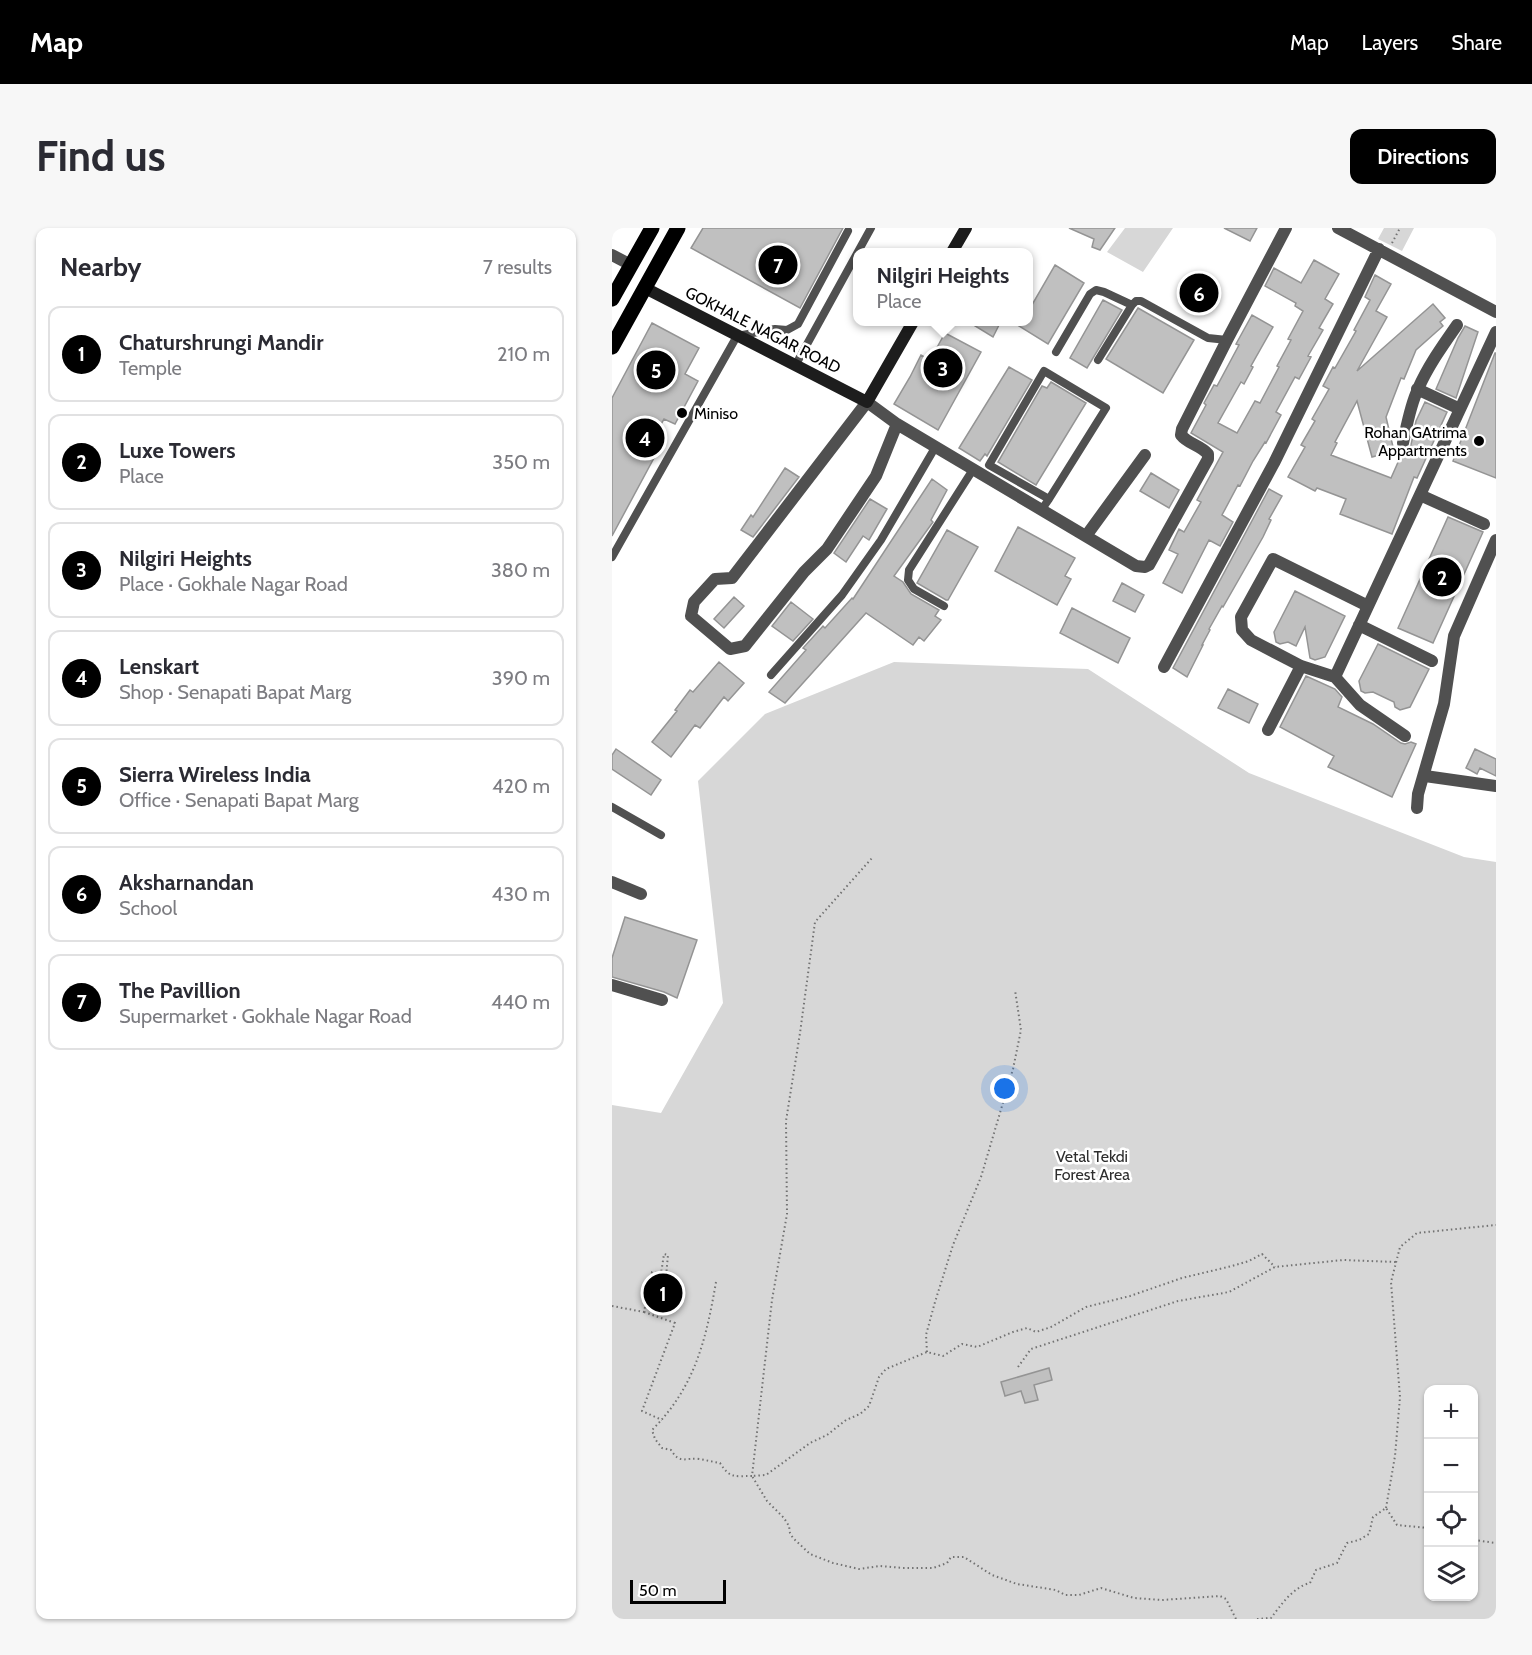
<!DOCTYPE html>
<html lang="en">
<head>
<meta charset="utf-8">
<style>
  :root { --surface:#fff; --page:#f7f7f7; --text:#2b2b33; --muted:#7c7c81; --line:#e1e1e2; --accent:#000 }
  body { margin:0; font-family:Cabin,sans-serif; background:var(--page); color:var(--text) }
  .controls { position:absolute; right:18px; bottom:18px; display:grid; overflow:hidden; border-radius:12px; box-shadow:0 2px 4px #0004 }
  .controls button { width:54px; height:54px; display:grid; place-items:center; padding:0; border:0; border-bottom:2px solid var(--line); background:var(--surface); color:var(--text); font:30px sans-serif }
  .scale { position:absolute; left:18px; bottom:15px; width:96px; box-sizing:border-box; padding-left:6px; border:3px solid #000; border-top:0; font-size:16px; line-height:21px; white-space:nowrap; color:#000; -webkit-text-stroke:4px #fff; paint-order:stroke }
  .you { position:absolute; left:393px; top:861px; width:21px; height:21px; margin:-15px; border:4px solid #fff; border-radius:50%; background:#1a73e8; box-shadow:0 0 0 9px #1a73e833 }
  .badge { display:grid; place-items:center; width:39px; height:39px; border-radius:50%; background:var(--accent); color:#fff; font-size:20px; font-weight:700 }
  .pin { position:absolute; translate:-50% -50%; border:3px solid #fff; box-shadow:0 2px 6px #0006 }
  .popup { position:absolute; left:241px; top:20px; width:180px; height:78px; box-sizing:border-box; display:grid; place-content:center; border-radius:12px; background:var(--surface); filter:drop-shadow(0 2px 4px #0005); font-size:20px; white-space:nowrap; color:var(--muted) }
  .popup b { font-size:22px; color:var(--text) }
  .popup::after { content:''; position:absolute; left:50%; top:100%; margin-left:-12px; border:12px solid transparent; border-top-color:var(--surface) }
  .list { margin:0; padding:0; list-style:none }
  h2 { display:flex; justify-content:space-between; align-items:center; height:78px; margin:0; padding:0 24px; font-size:26px }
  h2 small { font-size:20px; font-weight:400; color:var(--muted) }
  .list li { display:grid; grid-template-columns:39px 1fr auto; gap:18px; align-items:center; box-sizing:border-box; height:96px; margin:0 12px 12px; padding:0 12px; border:2px solid var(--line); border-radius:12px }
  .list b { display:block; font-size:22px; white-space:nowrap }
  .list p { margin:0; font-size:20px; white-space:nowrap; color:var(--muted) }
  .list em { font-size:20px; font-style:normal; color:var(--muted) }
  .icon { flex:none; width:33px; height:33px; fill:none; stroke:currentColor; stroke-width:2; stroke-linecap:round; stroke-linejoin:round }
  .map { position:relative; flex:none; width:884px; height:1391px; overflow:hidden; border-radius:12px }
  header { display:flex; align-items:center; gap:36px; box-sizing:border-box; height:84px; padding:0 30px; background:var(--accent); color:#fff }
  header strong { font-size:28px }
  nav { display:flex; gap:33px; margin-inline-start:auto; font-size:21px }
  .intro { display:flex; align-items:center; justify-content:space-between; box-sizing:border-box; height:144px; padding:0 36px }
  h1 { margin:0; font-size:42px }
  .button { padding:15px 27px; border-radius:12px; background:var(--accent); color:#fff; font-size:21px; font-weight:700 }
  main { display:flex; gap:36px; padding:0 36px }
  aside { flex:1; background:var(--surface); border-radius:12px; box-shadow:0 2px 4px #0004 }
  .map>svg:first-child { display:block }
  .green { fill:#d7d7d7; fill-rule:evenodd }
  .building { fill:#c0c0c0; stroke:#949494; stroke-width:1.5 }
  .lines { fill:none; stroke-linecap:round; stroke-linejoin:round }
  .path { stroke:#727272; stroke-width:2; stroke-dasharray:1.5 3; stroke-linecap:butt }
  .lane { stroke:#505050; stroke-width:8 }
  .street { stroke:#505050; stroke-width:12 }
  .secondary { stroke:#1d1d1d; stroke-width:12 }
  .primary { stroke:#000; stroke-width:15 }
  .poi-dot { fill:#000; stroke:#fff; stroke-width:2 }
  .labels { text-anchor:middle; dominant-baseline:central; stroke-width:5; stroke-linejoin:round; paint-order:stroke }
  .street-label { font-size:16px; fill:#000; stroke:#fff }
  .poi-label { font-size:16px; fill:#000; stroke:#fff; text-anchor:start }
  .park-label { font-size:16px; fill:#2e2e2e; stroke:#fff }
</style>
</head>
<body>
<header>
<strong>Map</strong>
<nav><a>Map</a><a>Layers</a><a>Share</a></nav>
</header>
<div class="intro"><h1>Find us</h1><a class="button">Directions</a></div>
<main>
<aside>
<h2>Nearby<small>7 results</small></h2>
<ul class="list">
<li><span class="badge">1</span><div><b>Chaturshrungi Mandir</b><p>Temple</p></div><em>210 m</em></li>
<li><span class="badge">2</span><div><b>Luxe Towers</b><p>Place</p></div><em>350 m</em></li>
<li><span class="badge">3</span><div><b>Nilgiri Heights</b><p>Place · Gokhale Nagar Road</p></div><em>380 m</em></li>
<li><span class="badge">4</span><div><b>Lenskart</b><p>Shop · Senapati Bapat Marg</p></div><em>390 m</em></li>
<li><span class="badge">5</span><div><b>Sierra Wireless India</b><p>Office · Senapati Bapat Marg</p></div><em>420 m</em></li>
<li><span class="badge">6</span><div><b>Aksharnandan</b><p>School</p></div><em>430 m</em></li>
<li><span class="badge">7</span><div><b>The Pavillion</b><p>Supermarket · Gokhale Nagar Road</p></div><em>440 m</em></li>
</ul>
</aside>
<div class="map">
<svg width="884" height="1391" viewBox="0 0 884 1391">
  <rect width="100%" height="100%" fill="#fff"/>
  <path class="green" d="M513 0H561L531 44 495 24Z
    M772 0H802L790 23 766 11Z
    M282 434 476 441 637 545 852 629 884 634V1391H0V877L49 885 111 775 86 553 153 486ZM816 1162H862V1368H816Z"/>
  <path class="building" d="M91 0H231L188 80 79 20Z
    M457 0H503L488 22 480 19 482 11Z
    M612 0H645L638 13Z
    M702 32 727 46 713 71 721 76 707 100 711 102 696 128 699 129 687 151 683 149 664 184 669 187 654 215 653 214 641 233 628 258 626 257 610 287 621 294 608 318 597 312 570 365 551 355 566 326 557 322 567 301 572 304 589 274 585 272 611 224 579 205 594 177 592 175 602 157 605 158 627 117 624 116 640 87 661 99 639 138 641 139 632 156 629 154 606 195 625 205 643 173 648 175 667 139 665 138 679 112 676 111 691 83 683 78 684 75 653 58 662 40 689 55Z
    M443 37 472 55 436 116 399 93H417V82Z
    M763 47 779 56 764 83 775 89 745 143 821 76 833 90 828 94 831 98 804 122 792 151 789 150 774 189 782 223 760 229 745 173 723 214 725 215 719 227 779 250 791 223 797 221 799 217 804 193 813 174 835 184 805 250 802 249 780 306 728 286 734 271 705 260 703 263 676 249 693 219 689 217 703 193 700 191 717 161 711 158 721 139 723 140 744 103 742 102 758 72 753 69Z
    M491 72 510 82 475 140 458 130Z
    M526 80 582 112 551 165 494 131Z
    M355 93H389L381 109Z
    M40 95 87 120 73 146 86 153 63 196 52 191 41 210 50 215 0 308V170Z
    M853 98 866 104 844 170 824 161 846 110Z
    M333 105 369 124 326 202 282 176 298 149 309 127 318 132Z
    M883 125H884V250L841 233Z
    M397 139 420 152 375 228 373 226 368 233 347 220Z
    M439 154 474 175 424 257 386 234 430 158 435 160Z
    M173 240 187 249 141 309 129 302 139 287 141 289Z
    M539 245 567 262 557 280 528 263Z
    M320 251 335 262 319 292 321 294 282 348 291 354 299 366 327 382 323 388 329 392 312 413 307 409 301 417 254 385 173 475 157 464 194 422 191 420 211 398 213 400 240 370 241 371Z
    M657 261 670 268 657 291 659 292 651 309 611 379 610 378 597 401 598 402 590 417H591L575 449 561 440Z
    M258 271 275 281 257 312 251 308 234 334 222 325Z
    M836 289 871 304 821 415 786 400Z
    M406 299 463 330 453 348 459 351 445 377 383 343Z
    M335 302 366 319 336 372H334L305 355Z
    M510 355 532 367 523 384 501 373Z
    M683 363 733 388 713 429 703 432 698 430 693 399 684 418 676 414 668 416 664 414 662 404Z
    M122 369 132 378 112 400 102 391Z
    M179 374 201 391 181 413 160 398Z
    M460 380 518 410 506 435 448 405Z
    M766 416 817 441 798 479 788 482 783 479 782 474 761 464 753 465 749 463 747 453Z
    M107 434 132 455 116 473 112 469 88 500 83 497 59 529 40 514 65 483 63 482 78 462 81 464Z
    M694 448 723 461 730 469 726 479 761 496 789 515 793 516 799 514 804 516 780 569 716 539 722 528 668 499Z
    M616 461 646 476 637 495 606 480Z
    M4 521 49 552 39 567 0 541V527Z
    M863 521 884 531V548L868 540 865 546 854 540Z
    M13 689 85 712 65 770 52 764 0 749V730Z
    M41 1046 66 1050 60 1084 35 1079Z
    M437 1140 440 1152 422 1157 426 1172 413 1175 409 1163 393 1168 389 1154Z"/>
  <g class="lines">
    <path class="path" d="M780 15 788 0
      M104 1054C94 1112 83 1159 40 1202L43 1211 50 1220 59 1222C68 1237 74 1229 87 1231 94 1232 101 1234 108 1235 118 1251 123 1248 140 1248L160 1072 175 986 174 893 188 805 203 694 260 630
      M0 1078 32 1084 40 1044 49 1046 52 1026 56 1027 54 1048
      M32 1084 63 1095 30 1183 50 1192
      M315 1124 314 1107 323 1074 341 1017 369 949 401 841 409 802 403 762
      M406 1139 419 1121 566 1073 617 1064 663 1039 731 1032 784 1034
      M774 1280 783 1228 788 1169 779 1054 788 1019 805 1005 884 997
      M862 1312 884 1315
      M624 1391 614 1371 608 1368 550 1372 522 1370 489 1360 467 1367H453L444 1362 405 1356 380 1347 352 1329H339L335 1335 321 1340H291L268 1338 247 1341 221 1335 198 1326 181 1310 178 1305 177 1298 172 1290 155 1273 140 1248 154 1247 198 1215 215 1207 234 1192 248 1186 257 1178 267 1149 274 1141 315 1124 331 1128 350 1116 365 1119 401 1104 415 1100 424 1104 439 1099 474 1079 518 1068 570 1050 620 1038 637 1033 650 1026 663 1039
      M645 1391 659 1390C669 1377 681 1359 698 1355L704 1342 725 1335 735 1315 747 1312 757 1306 761 1289 774 1280 785 1297 816 1300"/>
    <path class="lane" d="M444 124 478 66 484 62 492 64 520 77
      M486 132 520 77 524 73H529L596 110 615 112
      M183 138 259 0
      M430 281 437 271 494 180 432 143 377 237 437 271
      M0 329 125 108 163 101 175 102 186 96 236 3
      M332 378 302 361 296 352 297 342 362 240
      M159 447 230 367 269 312 324 218
      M0 579 49 607"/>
    <path class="street" d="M726 0 884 84
      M0 27 19 37
      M805 161 848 181
      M285 196 264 248 215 321 192 344 133 418 118 421 79 388 82 374 103 351 120 350 255 174 285 196 524 338 533 339 537 337 596 231V226C588 217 576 216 569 207L570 201 615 112 674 0
      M791 215C795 197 798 178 806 161 816 138 831 117 845 97
      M808 267 872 296
      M474 308 533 227
      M756 378 661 331 629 389 630 402 639 412 689 438 723 449 884 104
      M747 397 820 433
      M552 439 662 235 767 21
      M723 449 748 477 793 508
      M656 502 689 438
      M813 548 884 558
      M805 580 806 566 832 476 842 408 884 312
      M0 654 29 666
      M0 757 50 772"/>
    <path class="secondary" d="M340 24 354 0
      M33 60 255 174 301 94"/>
    <path class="primary" d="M0 71 40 0
      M0 119 66 0"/>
  </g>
  <g class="poi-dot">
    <circle cx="70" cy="185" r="6"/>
    <circle cx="867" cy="213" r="6"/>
  </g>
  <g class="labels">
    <g class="street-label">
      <text transform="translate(151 102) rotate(27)">GOKHALE NAGAR ROAD</text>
    </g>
    <g class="poi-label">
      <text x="82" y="185">Miniso</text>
      <text x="855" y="204" text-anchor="end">Rohan GAtrima<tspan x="855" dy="18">Appartments</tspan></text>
    </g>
    <g class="park-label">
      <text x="480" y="928">Vetal Tekdi<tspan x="480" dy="18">Forest Area</tspan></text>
    </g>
  </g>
</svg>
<div class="controls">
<button>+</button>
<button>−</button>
<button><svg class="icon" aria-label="locate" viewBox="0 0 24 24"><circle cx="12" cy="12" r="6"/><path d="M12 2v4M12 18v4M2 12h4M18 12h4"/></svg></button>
<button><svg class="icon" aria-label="layers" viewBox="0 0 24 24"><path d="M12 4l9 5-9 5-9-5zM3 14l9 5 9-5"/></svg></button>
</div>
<div class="scale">50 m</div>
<div class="you"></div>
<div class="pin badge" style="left:51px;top:1065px">1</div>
<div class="pin badge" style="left:830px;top:349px">2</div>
<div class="pin badge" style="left:331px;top:140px">3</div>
<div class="popup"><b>Nilgiri Heights</b>Place</div>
<div class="pin badge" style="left:33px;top:210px">4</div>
<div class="pin badge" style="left:44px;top:142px">5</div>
<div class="pin badge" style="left:587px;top:65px">6</div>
<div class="pin badge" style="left:166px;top:37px">7</div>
</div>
</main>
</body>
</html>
